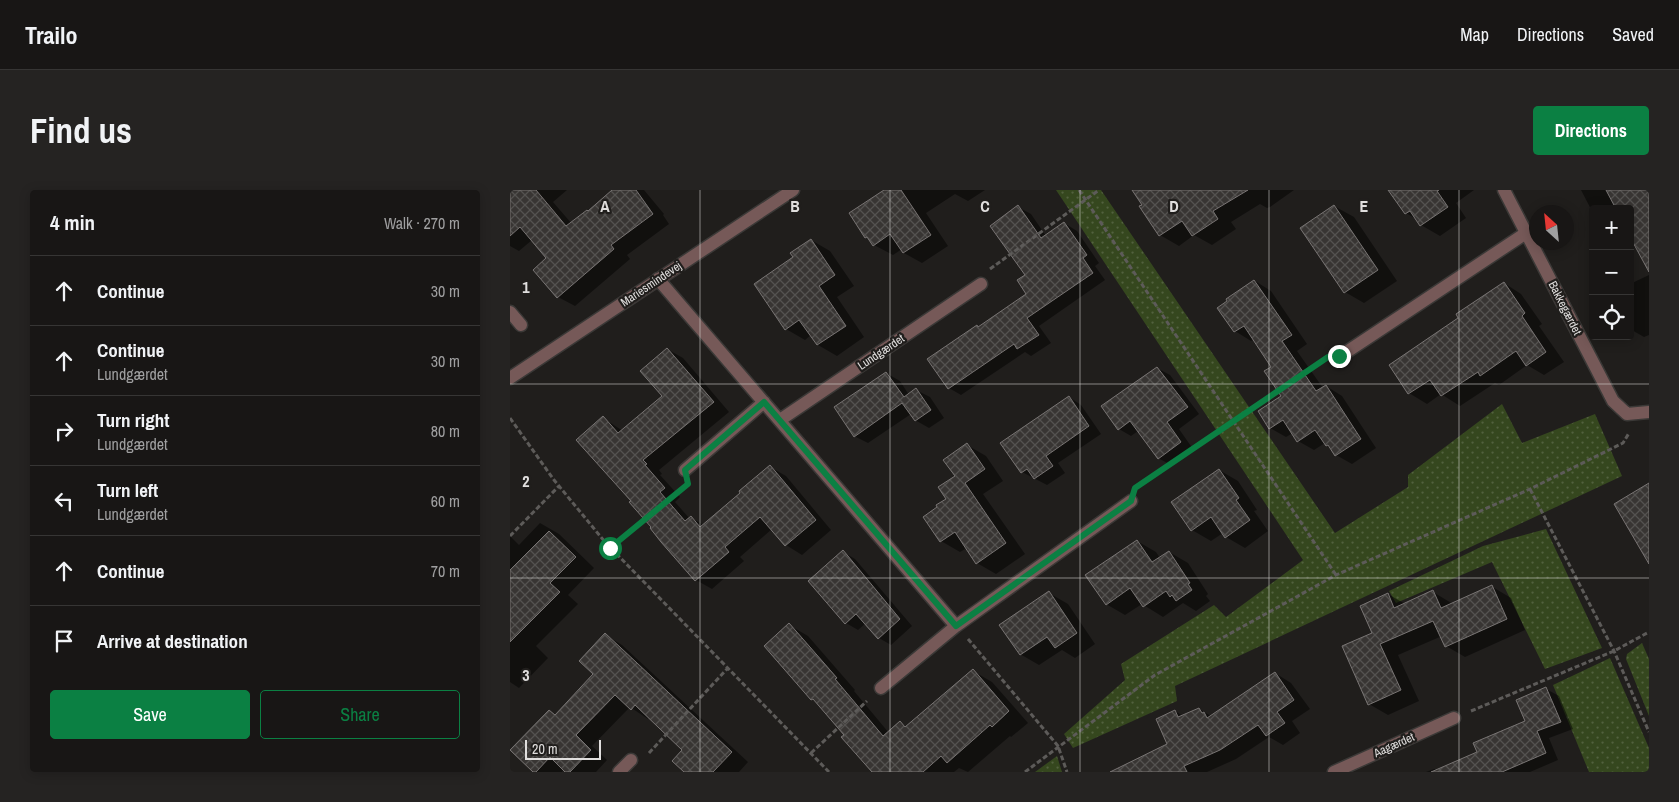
<!DOCTYPE html>
<html lang="en">
<head>
<meta charset="utf-8">
<style>
  :root { --surface:#181615; --page:#252322; --text:#f1f3f6; --muted:#9f9fa0; --line:#363534; --accent:#0b8043 }
  body { margin:0; font-family:"Archivo Narrow",sans-serif; background:var(--page); color:var(--text) }
  .controls { position:absolute; right:15px; top:15px; display:grid; overflow:hidden; border-radius:5px; box-shadow:0 2px 12px #0003 }
  .controls button { width:45px; height:45px; display:grid; place-items:center; padding:0; border:0; border-bottom:1px solid var(--line); background:var(--surface); color:var(--text); font:25px sans-serif }
  .compass { position:absolute; left:1019px; top:15px; width:45px; height:45px; border-radius:50%; background:var(--surface); box-shadow:0 2px 12px #0003; rotate:333deg }
  .scale { position:absolute; left:15px; bottom:12px; width:76px; box-sizing:border-box; padding-left:5px; border:2px solid #e0dedd; border-top:0; font-size:14px; line-height:18px; white-space:nowrap; color:#e0dedd; -webkit-text-stroke:4px #201e1c; paint-order:stroke }
  .stop { position:absolute; width:15px; height:15px; margin:-11px; border:4px solid #0b8043; border-radius:50%; background:#fff }
  .stop.end { background:#0b8043; border-color:#fff; box-shadow:0 1px 5px #0008 }
  .list { margin:0; padding:0; list-style:none }
  h2 { display:flex; justify-content:space-between; align-items:center; height:65px; margin:0; padding:0 20px; font-size:21px }
  h2 small { font-size:16px; font-weight:400; color:var(--muted) }
  .list li { display:grid; grid-template-columns:32px 1fr auto; gap:15px; align-items:center; box-sizing:border-box; height:70px; padding:0 20px; border-top:1px solid var(--line) }
  .list b { display:block; font-size:19px; white-space:nowrap }
  .list p { margin:0; font-size:16px; white-space:nowrap; color:var(--muted) }
  .list em { font-size:16px; font-style:normal; color:var(--muted) }
  .actions { display:flex; gap:10px; padding:15px 20px }
  .actions a { flex:1; padding:11px 0; border:1px solid var(--accent); border-radius:5px; text-align:center; font-size:18px; color:var(--accent) }
  .actions .main { background:var(--accent); color:#fff }
  .icon { flex:none; width:28px; height:28px; fill:none; stroke:currentColor; stroke-width:2; stroke-linecap:round; stroke-linejoin:round }
  .map { position:relative; flex:none; width:1139px; height:582px; overflow:hidden; border-radius:5px }
  header { display:flex; align-items:center; gap:30px; box-sizing:border-box; height:70px; padding:0 25px; background:var(--surface); border-bottom:1px solid var(--line) }
  header strong { font-size:24px }
  nav { display:flex; gap:28px; margin-inline-start:auto; font-size:18px }
  .intro { display:flex; align-items:center; justify-content:space-between; box-sizing:border-box; height:120px; padding:0 30px }
  h1 { margin:0; font-size:35px }
  .button { padding:12px 22px; border-radius:5px; background:var(--accent); color:#fff; font-size:18px; font-weight:700 }
  main { display:flex; gap:30px; padding:0 30px }
  aside { flex:1; background:var(--surface); border-radius:5px; box-shadow:0 2px 12px #0003 }
  .map>svg:first-child { display:block }
  .grass { fill:url(#grass-dots) }
  .shadow { fill:#0007 }
  .building { fill:url(#building-cross-hatch); stroke:#787473 }
  .lines { fill:none; stroke-linecap:round; stroke-linejoin:round }
  .street-casing { stroke:#3b3937; stroke-width:15 }
  .path { stroke:#5d5b59; stroke-width:3; stroke-dasharray:5 2.5; stroke-linecap:butt }
  .street { stroke:#765958; stroke-width:12 }
  .route { stroke:#0b8043; stroke-width:6 }
  .grid { fill:none; stroke:#e0dedd; stroke-width:1; stroke-opacity:0.55 }
  .labels { text-anchor:middle; dominant-baseline:central; stroke-width:4.5; stroke-linejoin:round; paint-order:stroke }
  .street-label { font-size:12px; fill:#e0dedd; stroke:#201e1c }
  .grid-label { font-size:16px; text-anchor:middle; font-weight:bold; fill:#e0dedd; stroke:#201e1c; stroke-width:4.5; stroke-linejoin:round; paint-order:stroke }
</style>
</head>
<body>
<header>
<strong>Trailo</strong>
<nav><a>Map</a><a>Directions</a><a>Saved</a></nav>
</header>
<div class="intro"><h1>Find us</h1><a class="button">Directions</a></div>
<main>
<aside>
<h2>4 min<small>Walk · 270 m</small></h2>
<ul class="list">
<li><svg class="icon" aria-label="ahead" viewBox="0 0 24 24"><path d="M12 20V5M6 11l6-6 6 6"/></svg><div><b>Continue</b></div><em>30 m</em></li>
<li><svg class="icon" aria-label="ahead" viewBox="0 0 24 24"><path d="M12 20V5M6 11l6-6 6 6"/></svg><div><b>Continue</b><p>Lundgærdet</p></div><em>30 m</em></li>
<li><svg class="icon" aria-label="right" viewBox="0 0 24 24"><path d="M7 20v-9h11M14 6l5 5-5 5"/></svg><div><b>Turn right</b><p>Lundgærdet</p></div><em>80 m</em></li>
<li><svg class="icon" aria-label="left" viewBox="0 0 24 24"><path d="M17 20v-9H6M10 6l-5 5 5 5"/></svg><div><b>Turn left</b><p>Lundgærdet</p></div><em>60 m</em></li>
<li><svg class="icon" aria-label="ahead" viewBox="0 0 24 24"><path d="M12 20V5M6 11l6-6 6 6"/></svg><div><b>Continue</b></div><em>70 m</em></li>
<li><svg class="icon" aria-label="arrive" viewBox="0 0 24 24"><path d="M6 21V4h12l-3 4 3 4H6"/></svg><div><b>Arrive at destination</b></div></li>
</ul>
<div class="actions"><a class="main">Save</a><a>Share</a></div>
</aside>
<div class="map">
<svg width="1139" height="582" viewBox="0 0 1139 582">
  <defs>
    <pattern id="grass-dots" width="8" height="8" patternUnits="userSpaceOnUse" patternTransform="scale(1.25)"><rect width="8" height="8" fill="#35471e"/><path d="M2 2h.1M6 6h.1" fill="none" stroke="#52613e" stroke-width="1.8" stroke-linecap="round"/></pattern>
    <pattern id="building-cross-hatch" width="8" height="8" patternUnits="userSpaceOnUse" patternTransform="scale(1.25)"><rect width="8" height="8" fill="#383533"/><path d="M0 0l8 8M0 8l8-8" fill="none" stroke="#545250"/></pattern>
  </defs>
  <rect width="100%" height="100%" fill="#201e1c"/>
  <path class="grass" d="M546 0H591L825 343 898 297V285L992 214 1012 253 1085 224 1112 286 665 496 667 511 563 558 554 544 615 490 611 474 704 415 716 427 793 370Z
    M1036 339 1092 458 1035 479 982 372 886 413 879 401 973 356Z
    M1132 453 1139 469V526L1116 469 1117 464Z
    M1100 468 1139 558V582H1079L1043 495Z
    M547 566 552 582H525Z"/>
  <path class="shadow" d="M0 0H57L43 12 62 34 79 22 104 0H134L154 24 153 25 159 34 117 65 120 69 65 116 48 107 38 68 22 50 9 61 0 56Z
    M376 0H475L458 11 445 4 416 23 438 56 412 73 394 63 392 59 383 65 364 55 361 50 356 47Z
    M623 0H784L760 17 757 18 750 14 721 32 726 39 702 55 684 45 669 56 650 45 631 16 633 15Z
    M879 0H964L946 13 956 28 930 46 911 35 908 30 896 23Z
    M1071 0H1139V80L1127 56 1120 60V19H1083V23Z
    M824 16 844 27 887 91 854 113 835 102Z
    M508 17 521 24 536 46 554 33 567 41 589 73 585 76 595 90 529 136 541 153 521 166 515 162 451 205 439 198 468 138 518 104Z
    M301 50 320 61 344 96 327 107 354 147 327 166 308 155 301 145 295 150 276 139 285 67Z
    M1139 85V145L1134 147 1120 139V94Z
    M745 91 761 101 797 154 787 161 813 198 816 196 832 206 866 258 842 274 826 265 815 253 804 260 788 251 783 243 776 247 760 238 773 207 763 177 744 149 741 151 725 141 709 118Z
    M994 93 1011 104 1032 134 1029 136 1054 172 1034 185 1017 175 989 195 985 193 950 216 931 204 917 214 899 203 880 175 950 128Z
    M157 159 173 168 219 222 149 280 152 284 150 285 170 307 165 312 180 329 181 328 194 335 260 277 276 286 321 340 292 365 276 355 262 339 230 367 234 371 202 399 186 390 123 311 93 228 113 241 153 206Z
    M647 178 660 185 689 224 669 239 683 259 661 275 648 268 628 241 621 246 609 239Z
    M376 183 390 191 399 205 406 200 420 207 434 228 419 238 405 230 401 224 358 253 344 246Z
    M559 207 571 215 591 244 548 273 555 283 537 295 512 282Z
    M457 255 476 266 493 291 473 304 515 364 486 384 467 373 457 358 450 362 431 351 437 309Z
    M709 280 728 291 747 320 744 321 758 341 735 358 716 347 713 343 701 351 682 340Z
    M30 333 49 344 84 378 58 405 68 414 26 456 38 468 9 498 0 492V346L9 355Z
    M627 351 646 362 650 368 659 362 678 373 698 404 696 406 700 411 686 421 673 413 653 427 632 414 615 425 596 414Z
    M333 362 345 369 402 436 381 455 369 448 356 433 348 440 336 433 300 391Z
    M981 396 1001 408 1015 440 955 467 936 456 932 446 888 465 909 511 878 525 859 514 864 443 878 404 895 414 923 402 943 414Z
    M539 403 558 414 585 454 565 468 552 460 529 475 510 464Z
    M279 435 298 446 345 500 344 501 379 543 390 533 397 537 463 481 482 492 518 533 501 547 500 546 458 582 449 578 444 582H366L309 513 302 509Z
    M95 445 112 455 238 572 229 582H176L174 560 139 527 138 529 120 517 82 556 97 570 86 582H57L54 579 52 582H25L40 521 46 525 85 484Z
    M765 483 781 493 800 519 782 531 790 543 773 555 759 547 726 569 697 582H626L659 554 665 521 673 526 689 519 701 526Z
    M1036 499 1049 506 1063 539 1039 548 1048 570 1020 582H916L924 579 927 580 969 563 1017 532Z"/>
  <path class="building" d="M0 0H26L56 36 77 20 78 21 102 0H126L143 24 101 55 104 59 47 108 23 80 36 68 10 37 0 46Z
    M374 0H391L421 45 393 63 380 44 363 56 357 47 355 48 339 23Z
    M622 0H738L703 21 708 29 682 46 672 31 649 46 629 16 632 15Z
    M878 0H929L927 1 938 17 910 36 900 21 895 24Z
    M1096 0H1139V82L1120 47V19H1106Z
    M508 15 531 48 554 32 577 65 573 68 583 83 517 128 529 145 507 159 504 154 438 199 417 169 467 135 468 137 516 104 507 90 515 85 480 36Z
    M824 15 868 80 834 103 790 38Z
    M301 49 325 85 309 96 336 136 307 155 289 130 275 140 244 94 283 67 280 63Z
    M744 90 782 145 772 151 806 201 816 195 851 249 825 266 818 255 816 256 805 240 787 252 773 230 759 239 748 221 771 206 754 181 761 177 734 136 724 142 707 118 717 111 716 109Z
    M994 92 1015 123 1012 126 1036 162 1016 176 1006 161 970 186 968 182 931 206 920 190 898 204 879 175 948 128 946 124Z
    M157 158 204 212 133 270 137 274 135 275 155 298 150 302 175 331 181 326 190 337 230 303 229 301 260 275 306 330 275 356 250 327 215 357 219 362 185 391 151 352 140 338 141 337 119 312 121 311 66 250 93 226 108 243 152 206 130 181Z
    M647 177 678 217 657 232 671 252 648 269 620 231 608 240 591 216Z
    M376 182 394 207 406 198 421 220 405 231 392 213 344 247 324 217Z
    M559 206 579 236 536 266 543 276 524 289 517 279 511 283 490 253Z
    M457 253 475 279 455 293 496 353 466 374 445 342 430 352 413 327 427 317 426 315 436 309 428 297 445 286 433 270Z
    M709 279 729 308 726 310 740 330 715 348 701 327 681 341 661 312Z
    M1139 293V374L1104 314Z
    M39 341 66 367 40 393 50 402 0 452V380Z
    M627 350 642 372 659 361 680 393 678 394 682 400 666 411 662 405 660 407 656 401 633 417 620 398 596 415 575 385Z
    M333 360 390 429 368 449 346 424 335 434 298 391Z
    M982 395 997 429 935 457 923 431 870 454 891 500 858 515 832 456 862 443 850 416 878 403 884 418 923 400 931 418Z
    M539 401 567 443 545 458 537 447 510 465 489 435Z
    M279 433 327 488 325 489 373 546 390 531 395 537 463 479 499 521 482 537 480 535 437 573 431 566 413 582H362L331 547 334 545 303 509 301 510 254 456Z
    M95 443 222 562 203 582H174L162 571 172 560 125 515 121 520 105 505 66 545 81 560 60 582H55L40 567 26 582H23L0 560 39 520 45 525 83 484 69 471Z
    M765 482 784 510 767 522 775 533 756 546 748 535 710 560 674 576 677 582H600L657 554 646 529 665 520 668 527 689 518 692 523 694 522 697 528Z
    M1036 497 1051 532 1027 541 1036 563 992 582H921L967 562 963 553 1015 531 1006 510Z"/>
  <g class="lines">
    <g class="street-casing">
      <path id="street" d="M994 0 1103 211 1117 224 1139 222
        M148 89 446 436 371 498
        M0 122 11 135
        M829 167 1016 43
        M0 188 283 0
        M270 230 471 94
        M175 280 254 212
        M446 436 621 311
        M109 582 121 570
        M824 582 944 528"/>
    </g>
    <path class="path" d="M569 0 826 385
      M480 79 589 0
      M0 228 44 290 95 352 319 582
      M631 294 812 171
      M1020 299 1104 461 1139 542
      M0 346 49 296
      M100 358 174 298
      M458 449 548 556 557 582
      M961 521 1104 461 1139 442
      M139 563 217 479
      M301 563 357 511
      M515 582 645 485 826 385 1020 299 1113 253 1119 243"/>
    <use href="#street" class="street"/>
  </g>
  <g class="lines">
    <path class="route" d="M100 358 178 294 175 280 254 212 446 436 621 311 625 298 818 167 829 166"/>
  </g>
  <path class="grid" d="M190 0V582M380 0V582M570 0V582M759 0V582M949 0V582M0 194H1139M0 388H1139"/>
  <g class="labels">
    <g class="street-label">
      <text transform="translate(141 94) rotate(-34)">Mariesmindevej</text>
      <text transform="translate(1055 118) rotate(63)">Bakkegærdet</text>
      <text transform="translate(371 162) rotate(-34)">Lundgærdet</text>
      <text transform="translate(884 555) rotate(-24)">Aagærdet</text>
    </g>
  </g>
  <g class="grid-label">
    <text x="95" y="22">A</text>
    <text x="285" y="22">B</text>
    <text x="475" y="22">C</text>
    <text x="664" y="22">D</text>
    <text x="854" y="22">E</text>
    <text x="16" y="103">1</text>
    <text x="16" y="297">2</text>
    <text x="16" y="491">3</text>
  </g>
</svg>
<div class="controls">
<button>+</button>
<button>−</button>
<button><svg class="icon" aria-label="locate" viewBox="0 0 24 24"><circle cx="12" cy="12" r="6"/><path d="M12 2v4M12 18v4M2 12h4M18 12h4"/></svg></button>
</div>
<svg class="compass" viewBox="-18 -18 36 36"><path d="M0-13l5 13h-10z" fill="#e53935"/><path d="M0 13l5-13h-10z" fill="#9f9fa0"/></svg>
<div class="scale">20 m</div>
<div class="stop" style="left:100px;top:358px"></div>
<div class="stop end" style="left:829px;top:166px"></div>
</div>
</main>
</body>
</html>
